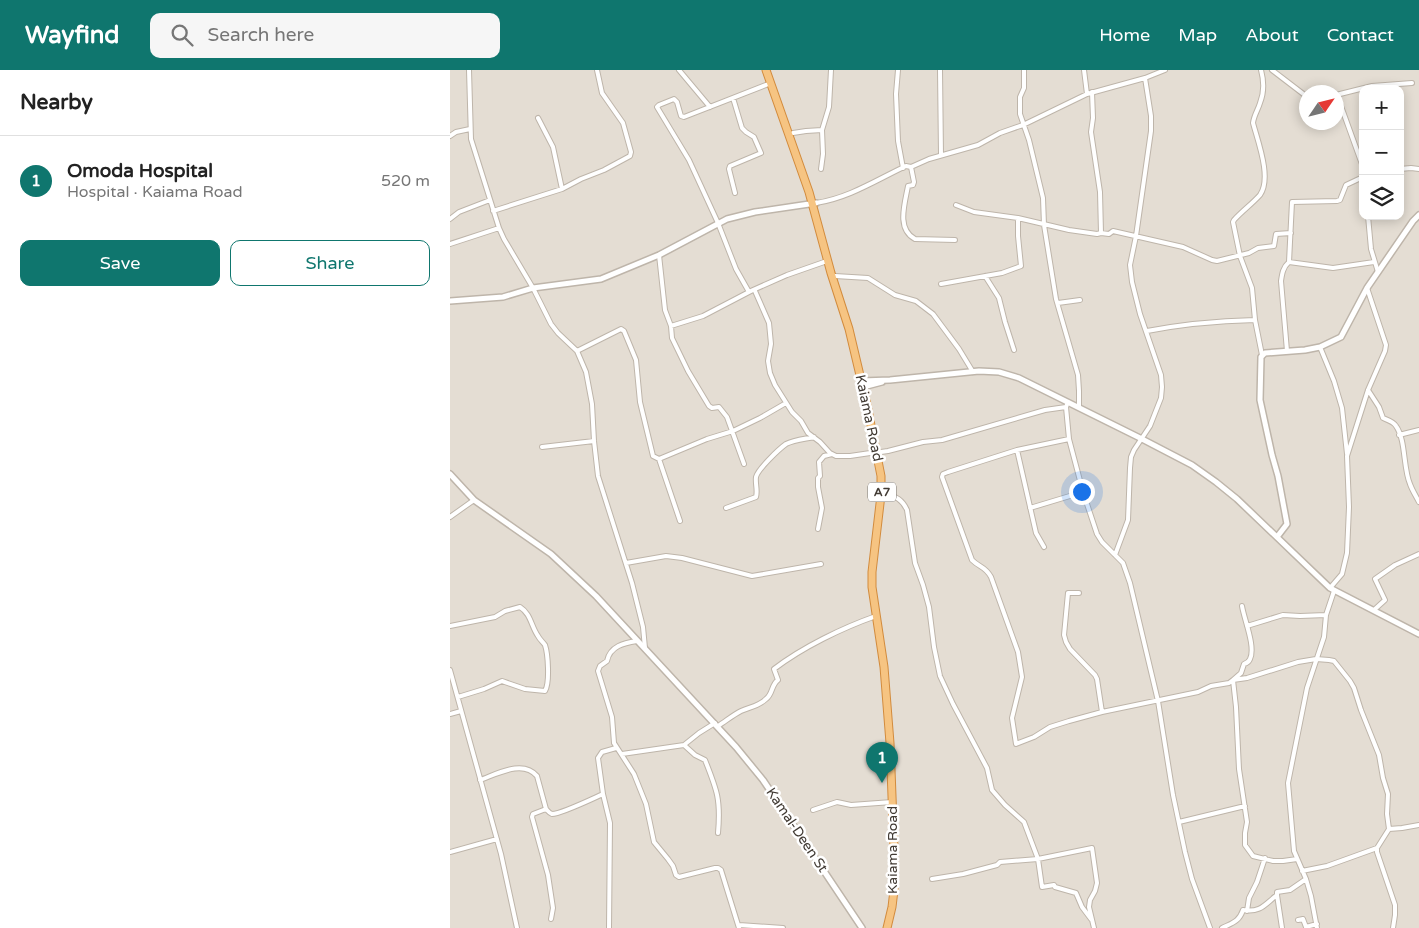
<!DOCTYPE html>
<html lang="en">
<head>
<meta charset="utf-8">
<style>
  :root { --surface:#fff; --page:#f6f6f6; --text:#222; --muted:#767676; --line:#e0e0e0; --accent:#0f766e }
  body { margin:0; font-family:"Varela Round",sans-serif; background:var(--page); color:var(--text) }
  .controls { position:absolute; right:15px; top:15px; display:grid; overflow:hidden; border-radius:10px; box-shadow:0 2px 12px #0003 }
  .controls button { width:45px; height:45px; display:grid; place-items:center; padding:0; border:0; border-bottom:1px solid var(--line); background:var(--surface); color:var(--text); font:25px sans-serif }
  .compass { position:absolute; left:849px; top:15px; width:45px; height:45px; border-radius:50%; background:var(--surface); box-shadow:0 2px 12px #0003; rotate:55deg }
  .you { position:absolute; left:631px; top:421px; width:18px; height:18px; margin:-12px; border:4px solid #fff; border-radius:50%; background:#1a73e8; box-shadow:0 0 0 8px #1a73e833 }
  .badge { display:grid; place-items:center; width:32px; height:32px; border-radius:50%; background:var(--accent); color:#fff; font-size:16px; font-weight:700 }
  .pin { position:absolute; translate:-50% -41px; filter:drop-shadow(0 1px 2px #0008) }
  .pin::after { content:''; position:absolute; top:26px; width:18px; height:15px; background:inherit; clip-path:polygon(0 0,100% 0,50% 100%) }
  .list { margin:0; padding:0; list-style:none }
  h2 { display:flex; justify-content:space-between; align-items:center; height:65px; margin:0; padding:0 20px; font-size:21px }
  h2 small { font-size:16px; font-weight:400; color:var(--muted) }
  .list li { display:grid; grid-template-columns:32px 1fr auto; gap:15px; align-items:center; box-sizing:border-box; height:90px; padding:0 20px; border-top:1px solid var(--line) }
  .list b { display:block; font-size:19px; white-space:nowrap }
  .list p { margin:0; font-size:16px; white-space:nowrap; color:var(--muted) }
  .list em { font-size:16px; font-style:normal; color:var(--muted) }
  .actions { display:flex; gap:10px; padding:15px 20px }
  .actions a { flex:1; padding:11px 0; border:1px solid var(--accent); border-radius:10px; text-align:center; font-size:18px; color:var(--accent) }
  .actions .main { background:var(--accent); color:#fff }
  .icon { flex:none; width:28px; height:28px; fill:none; stroke:currentColor; stroke-width:2; stroke-linecap:round; stroke-linejoin:round }
  .map { position:relative; flex:none; width:969px; height:858px; overflow:hidden }
  header { display:flex; align-items:center; gap:30px; box-sizing:border-box; height:70px; padding:0 25px; background:var(--accent); color:#fff }
  header strong { font-size:24px }
  nav { display:flex; gap:28px; margin-inline-start:auto; font-size:18px }
  .search { width:350px; height:45px; background:var(--page); display:flex; align-items:center; gap:12px; box-sizing:border-box; padding:0 18px; border-radius:10px; color:var(--muted); font-size:19px }
  main { display:flex }
  aside { flex:1; background:var(--surface) }
  .map>svg:first-child { display:block }
  .residential { fill:#e4ddd3; fill-rule:evenodd }
  .lines { fill:none; stroke-linecap:round; stroke-linejoin:round }
  .minor-casing { stroke:#beb5aa; stroke-width:6 }
  .tertiary-casing { stroke:#beb5aa; stroke-width:8 }
  .trunk-casing { stroke:#d28b3d; stroke-width:9 }
  .minor { stroke:#fff; stroke-width:4 }
  .tertiary { stroke:#fff; stroke-width:5 }
  .trunk { stroke:#f6c482; stroke-width:7 }
  .labels { text-anchor:middle; dominant-baseline:central; stroke-width:5; stroke-linejoin:round; paint-order:stroke }
  .shield { fill:#fff; stroke:#7b7671; stroke-width:1 }
  .shield-label { font-size:12px; font-weight:bold; fill:#423b34 }
  .street-label { font-size:14px; fill:#423b34; stroke:#fff }
</style>
</head>
<body>
<header>
<strong>Wayfind</strong>
<div class="search"><svg class="icon" aria-label="search" viewBox="0 0 24 24"><circle cx="10" cy="10" r="6"/><path d="M15 15l6 6"/></svg>Search here</div>
<nav><a>Home</a><a>Map</a><a>About</a><a>Contact</a></nav>
</header>
<main>
<aside>
<h2>Nearby<small></small></h2>
<ul class="list">
<li><span class="badge">1</span><div><b>Omoda Hospital</b><p>Hospital · Kaiama Road</p></div><em>520 m</em></li>
</ul>
<div class="actions"><a class="main">Save</a><a>Share</a></div>
</aside>
<div class="map">
<svg width="969" height="858" viewBox="0 0 969 858">
  <rect width="100%" height="100%" fill="#f1ece4"/>
  <path class="residential" d="M0 0H969V858H0ZM913 19H950V146H913ZM856 22H886V52H856Z"/>
  <g class="lines">
    <g class="minor-casing">
      <path id="minor" d="M19 0 21 69 49 158 54 169 83 218 101 254 108 263 127 281 136 302 142 334 144 371 148 406 182 513 193 557 195 578
        M229 0 260 37
        M448 0 446 24 448 71 453 98
        M490 0 491 85
        M574 0V18L570 27V44L579 70 593 128 594 155 606 229 628 305 629 321V337
        M634 0 637 24
        M811 0C814 11 814 23 810 33 808 40 804 45 803 53 808 72 822 108 810 125 802 134 792 141 784 150L783 152 790 186 802 218 805 250 812 285
        M822 0 856 26
        M886 25 922 16 962 13
        M887 25 913 97
        M283 28 292 58 296 62 304 67 311 83 280 96 279 99 285 123
        M88 48 103 77 112 119
        M343 63 356 61 372 60
        M0 66 6 62 20 59
        M461 97 464 112 463 115 458 116C455 133 446 159 465 169L505 170
        M371 99 373 84 372 60 379 37 381 0
        M950 99 961 98 969 99
        M366 133C399 128 426 110 456 96L461 97 479 89 528 75 550 63 573 55 637 24 695 8 715 0
        M506 135 524 142 568 148 619 160 647 164 651 163 650 122 641 62 643 48 642 22
        M43 141 112 119 131 109 154 100 180 86 181 82 173 53 152 23 147 0
        M918 146 921 179 928 202
        M0 149 9 142 40 130
        M651 163 659 164 663 161 733 177 762 190 767 191 799 183 808 178 824 176 826 164 841 163
        M0 174 49 158
        M209 185 215 240 221 256 222 268 238 301 259 336 262 338 269 337 277 347 294 394
        M839 192 883 198 924 192
        M385 206 418 208 445 225 466 231 483 244 509 279 523 302
        M535 206 549 228 555 252 564 280
        M491 214 552 203 571 196 568 166V148
        M303 220 337 205 377 191
        M299 222 286 199 268 153 239 90 207 37 209 35 224 29 227 32 231 46 234 47 321 13
        M608 233 630 230
        M221 256 253 246 299 222 303 220 305 221 319 253 321 274 318 291 320 303 325 315 342 342 351 351 358 363 370 372 380 383 386 386H400L427 382
        M697 261C733 254 768 251 805 250
        M870 277 884 311 892 338 897 384
        M127 281 171 259 174 261 186 290 190 332 203 386 209 389 257 369 283 361 310 348 336 333
        M837 281 831 211C832 204 833 197 839 192L842 132 887 131 890 130 896 115 913 107
        M918 320 929 337 933 348C938 350 944 352 946 356 956 370 953 398 960 414 962 420 966 426 969 432
        M618 332 616 337 619 369 633 422 647 464 652 472 673 493 680 513 708 631 723 725 735 782 742 809 760 858
        M949 365 969 360
        M619 369 567 380 498 402 493 404 492 407 522 490C530 498 535 496 541 507L568 582 572 607 562 648 566 674 584 667 600 657 619 651 652 642 748 622 761 616 779 613 783 610 797 608 848 592 866 589 879 590 884 591 900 611 904 618 911 640 929 685 933 708 938 724 937 744 939 759 927 778V782L945 835V845L943 858
        M92 377 144 371
        M567 380 586 463 594 477
        M431 382 438 381 473 372 492 370 595 340 616 337
        M209 389 230 451
        M435 423C446 427 452 429 457 440L465 493 473 515 479 537 484 577 490 606 503 634 537 698 542 720 555 735 574 752 588 789 592 817 604 815 605 817 626 823 632 837 641 849
        M276 438 306 427C308 420 305 414 306 407 308 399 329 379 336 374 344 370 355 369 364 367
        M580 438 633 422
        M0 447 24 430
        M368 459 372 438 368 417V408L370 406 369 392 374 386 382 384
        M665 485 678 450 680 398 681 387 684 380 700 356 711 328 712 317 711 305 690 244 682 212 680 195 686 166 701 61V46L695 8
        M176 493 216 486 232 488 302 506 371 494
        M880 518 892 504 897 483 899 437 897 386 918 320 935 281 936 275 917 218
        M629 523H618L614 565 616 572 620 579 645 605 647 609 652 642
        M792 536C794 549 806 577 800 589 799 592 797 593 794 594L791 603 783 610 786 637 789 699 797 752 795 763V775L803 786 823 791H833L847 789
        M924 540 935 530 925 509 945 495 969 484
        M0 556 45 547 55 541 70 537C81 544 81 556 88 566 90 570 93 572 95 575 98 584 100 613 95 621L75 619 52 611 34 619 8 627
        M797 556 833 545 850 546 876 545
        M187 571C174 573 160 576 157 591L150 596 148 601 162 647 164 673 184 704 196 734 204 772 218 789 223 796 226 805 229 807 265 798H268L271 800 289 858
        M0 600 51 784 67 858
        M0 644 11 641
        M268 656C276 651 283 645 291 641 300 637 309 636 316 629 323 624 321 615 328 610L324 599C353 577 392 558 426 546
        M234 675 249 663 265 653
        M172 684 234 675 245 685 255 690C267 720 271 730 268 763
        M30 710C47 704 73 689 87 706L96 739C98 741 99 743 102 744 111 744 144 728 153 724
        M96 739 83 744 82 747 98 805 103 838 101 849
        M363 740 387 732 401 735 442 732
        M729 752 795 736
        M939 759 952 758 969 755
        M0 782 47 769
        M852 801 877 796 927 778
        M482 809 513 804 547 795 550 792 588 789 642 778 647 813 645 821 640 830 639 837 644 858
        M827 825 832 858
        M797 841 799 828 807 812 815 788
        M848 850 853 849 856 857 867 854
        M289 855 333 858
        M159 858 160 753 153 724 148 688 152 682 166 678
        M772 858C782 853 789 852 793 840 811 843 815 834 827 825V822L840 820 856 809
        M867 858 861 826 856 809 844 781 838 713 857 618 874 567 876 545 884 521"/>
    </g>
    <g class="tertiary-casing">
      <path id="tertiary" d="M0 231 53 227 83 218 151 209 209 185 277 149 305 142 366 133
        M412 311 440 310 529 301 549 302 569 308 692 369 742 395 766 412 787 429 880 518 969 564
        M413 317 432 312
        M0 404 24 430 101 484 146 526 286 677 313 710 412 858
        M827 467 837 454 828 406 822 385 810 330 811 287 815 283 855 280 870 277 891 267 917 218 963 151 969 145"/>
    </g>
    <g class="trunk-casing">
      <path id="trunk" d="M316 0 359 122 381 203 399 259 417 335 431 406V425L422 502V517L434 597 440 673 444 779V820L442 837 437 858"/>
    </g>
    <use href="#minor" class="minor"/>
    <use href="#tertiary" class="tertiary"/>
    <use href="#trunk" class="trunk"/>
  </g>
  <g class="labels">
    <rect class="shield" x="418" y="412.5" width="28" height="19" rx="4"/>
    <g class="shield-label">
      <text x="432" y="422">A7</text>
    </g>
    <g class="street-label">
      <text transform="translate(419 348) rotate(78)">Kaiama Road</text>
      <text transform="translate(347 760) rotate(56)">Kamal-Deen St</text>
      <text transform="translate(442 780) rotate(-90)">Kaiama Road</text>
    </g>
  </g>
</svg>
<div class="controls">
<button>+</button>
<button>−</button>
<button><svg class="icon" aria-label="layers" viewBox="0 0 24 24"><path d="M12 4l9 5-9 5-9-5zM3 14l9 5 9-5"/></svg></button>
</div>
<svg class="compass" viewBox="-18 -18 36 36"><path d="M0-13l5 13h-10z" fill="#e53935"/><path d="M0 13l5-13h-10z" fill="#767676"/></svg>
<div class="you"></div>
<div class="pin badge" style="left:432px;top:713px">1</div>
</div>
</main>
</body>
</html>
